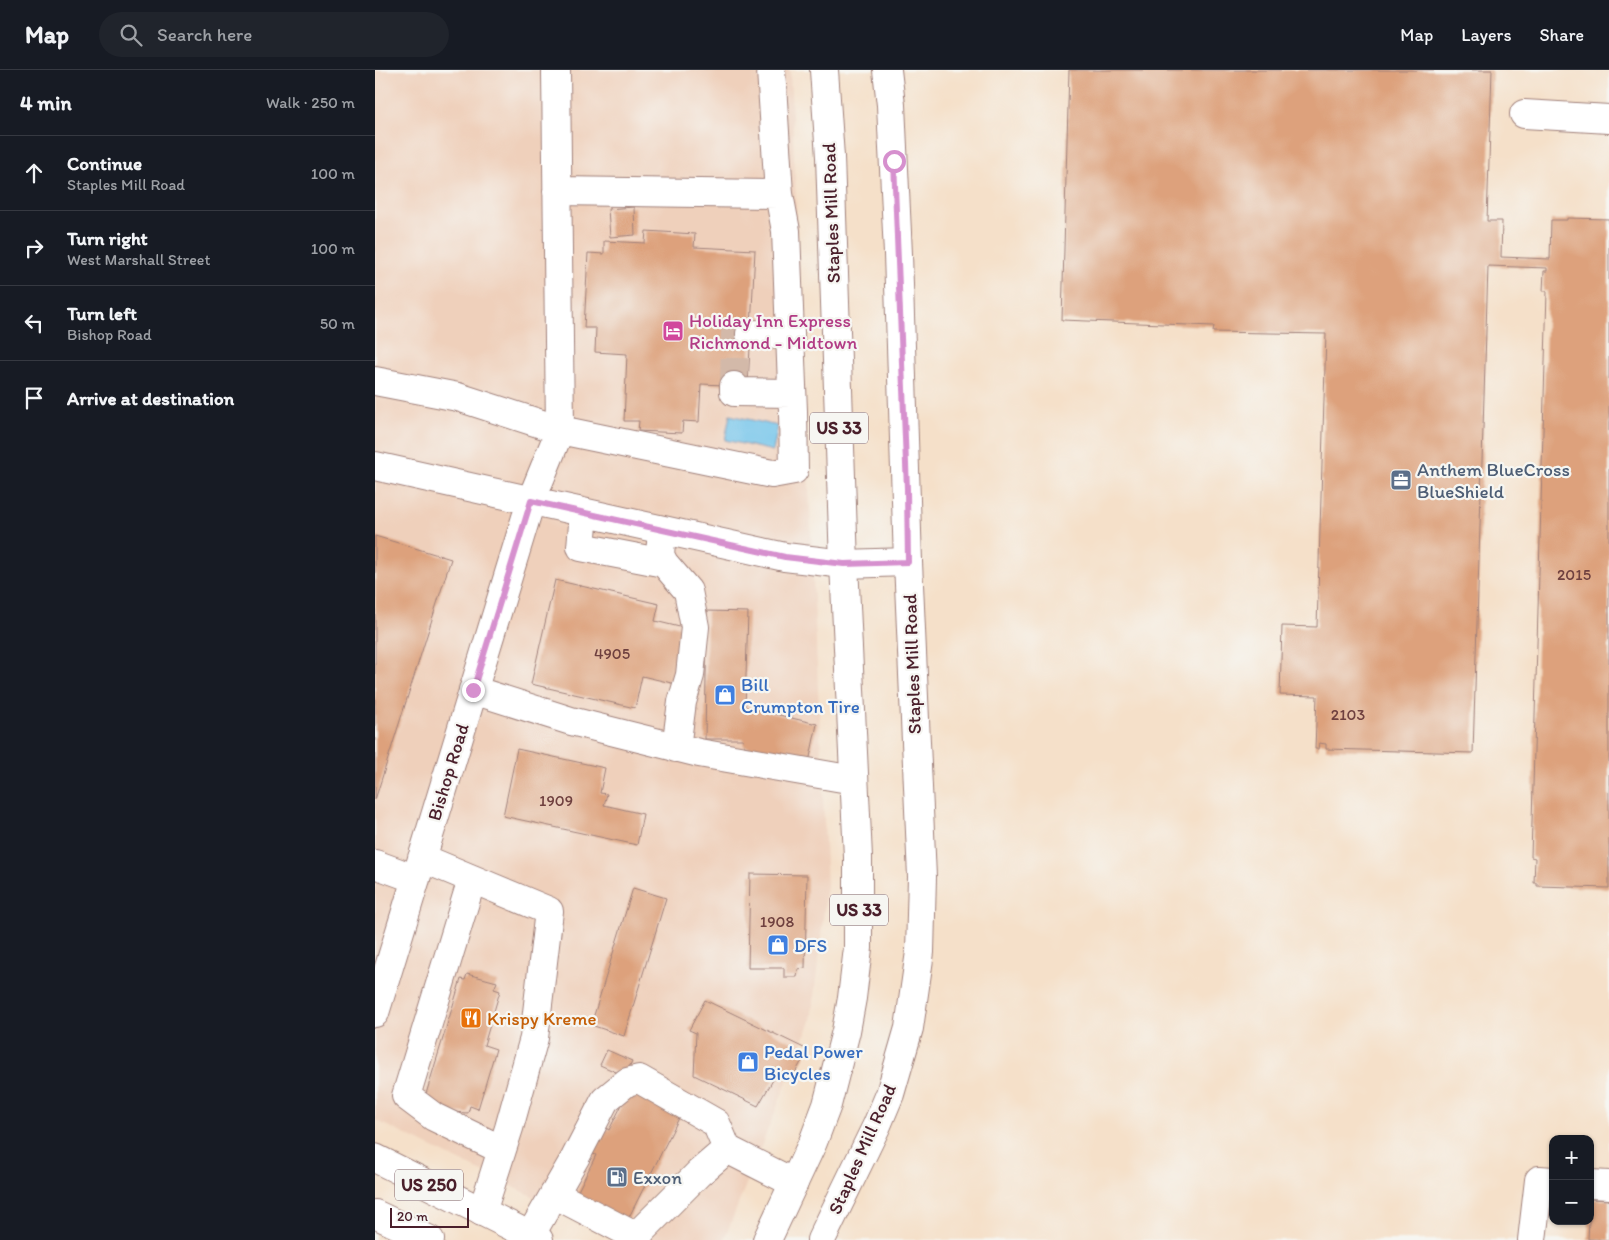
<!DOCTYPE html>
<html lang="en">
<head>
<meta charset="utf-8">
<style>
  :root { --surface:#171b24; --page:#20242c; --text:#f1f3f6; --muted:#9ea1a6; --line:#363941 }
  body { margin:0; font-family:Itim,sans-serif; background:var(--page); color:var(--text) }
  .controls { position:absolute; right:15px; bottom:15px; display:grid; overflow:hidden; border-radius:10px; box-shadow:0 1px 4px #0004 }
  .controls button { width:45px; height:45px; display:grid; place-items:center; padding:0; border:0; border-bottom:1px solid var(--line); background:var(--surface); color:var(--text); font:25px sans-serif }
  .scale { position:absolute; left:15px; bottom:12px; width:79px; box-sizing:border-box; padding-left:5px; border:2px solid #4a1f2b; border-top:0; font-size:14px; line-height:18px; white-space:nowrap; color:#4a1f2b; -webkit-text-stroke:4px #f6f6f2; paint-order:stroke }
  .stop { position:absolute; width:15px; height:15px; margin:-11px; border:4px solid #d690ce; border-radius:50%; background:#fff }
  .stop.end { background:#d690ce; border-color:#fff; box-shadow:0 1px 5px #0008 }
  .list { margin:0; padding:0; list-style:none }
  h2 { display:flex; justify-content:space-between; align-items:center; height:65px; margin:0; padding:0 20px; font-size:21px }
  h2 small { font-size:16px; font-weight:400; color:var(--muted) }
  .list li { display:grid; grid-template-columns:32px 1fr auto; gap:15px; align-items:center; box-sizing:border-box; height:75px; padding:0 20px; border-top:1px solid var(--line) }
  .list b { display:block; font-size:19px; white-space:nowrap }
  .list p { margin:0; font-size:16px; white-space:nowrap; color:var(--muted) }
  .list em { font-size:16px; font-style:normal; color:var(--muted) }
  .icon { flex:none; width:28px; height:28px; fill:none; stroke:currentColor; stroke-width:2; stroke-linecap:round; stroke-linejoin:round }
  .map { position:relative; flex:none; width:1234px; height:1170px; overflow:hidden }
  header { display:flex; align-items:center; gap:30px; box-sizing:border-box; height:70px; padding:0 25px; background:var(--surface); border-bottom:1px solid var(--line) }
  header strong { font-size:24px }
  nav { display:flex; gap:28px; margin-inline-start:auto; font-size:18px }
  .search { width:350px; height:45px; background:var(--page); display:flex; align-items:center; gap:12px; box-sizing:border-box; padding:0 18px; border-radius:28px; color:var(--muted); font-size:19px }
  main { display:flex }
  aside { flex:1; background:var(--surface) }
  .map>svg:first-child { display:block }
  .built { fill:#efd0bb }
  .water { fill:#6ec2ea; stroke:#5c708a }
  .building { fill:#dda17b }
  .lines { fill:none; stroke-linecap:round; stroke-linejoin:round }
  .minor-tunnel { stroke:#d3b9a9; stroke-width:28; stroke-dasharray:28 14; stroke-linecap:butt }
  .minor-casing { stroke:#a0807a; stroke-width:30 }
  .major-casing { stroke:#a0807a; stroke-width:30 }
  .minor { stroke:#fff; stroke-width:28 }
  .major { stroke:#fff; stroke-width:28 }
  .route { stroke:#d690ce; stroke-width:6 }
  .labels { text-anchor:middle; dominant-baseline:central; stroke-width:4.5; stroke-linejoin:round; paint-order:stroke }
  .number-label { font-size:16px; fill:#6f403f }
  .shield { fill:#f6f6f2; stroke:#7e6067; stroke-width:1 }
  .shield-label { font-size:18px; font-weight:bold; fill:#4a1f2b }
  .street-label { font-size:19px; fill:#4a1f2b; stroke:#f6f6f2 }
  .hotel-label { font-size:19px; fill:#b23c85; stroke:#f6f6f2; text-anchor:start }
  .service-label { font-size:19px; fill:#4e5e75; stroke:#f6f6f2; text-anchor:start }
  .shop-label { font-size:19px; fill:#366cbe; stroke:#f6f6f2; text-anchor:start }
  .food-label { font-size:19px; fill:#c56008; stroke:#f6f6f2; text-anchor:start }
</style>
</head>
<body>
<header>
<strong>Map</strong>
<div class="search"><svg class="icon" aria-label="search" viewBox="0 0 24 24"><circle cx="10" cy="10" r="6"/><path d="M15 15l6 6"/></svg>Search here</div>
<nav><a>Map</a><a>Layers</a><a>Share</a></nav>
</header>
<main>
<aside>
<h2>4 min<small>Walk · 250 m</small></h2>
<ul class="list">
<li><svg class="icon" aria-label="ahead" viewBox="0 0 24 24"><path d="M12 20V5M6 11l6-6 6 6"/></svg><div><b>Continue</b><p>Staples Mill Road</p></div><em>100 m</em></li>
<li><svg class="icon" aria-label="right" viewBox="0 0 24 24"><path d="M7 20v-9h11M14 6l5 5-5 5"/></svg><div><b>Turn right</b><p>West Marshall Street</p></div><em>100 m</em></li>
<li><svg class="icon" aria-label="left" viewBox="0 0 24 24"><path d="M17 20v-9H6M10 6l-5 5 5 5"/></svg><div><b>Turn left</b><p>Bishop Road</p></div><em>50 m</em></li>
<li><svg class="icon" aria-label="arrive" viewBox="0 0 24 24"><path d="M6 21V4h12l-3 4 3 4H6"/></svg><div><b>Arrive at destination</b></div></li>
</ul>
</aside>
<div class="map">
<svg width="1234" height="1170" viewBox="0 0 1234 1170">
  <rect width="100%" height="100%" fill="#f6f6f2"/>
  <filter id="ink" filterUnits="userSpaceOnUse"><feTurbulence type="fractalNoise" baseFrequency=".02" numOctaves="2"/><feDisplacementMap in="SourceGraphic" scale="10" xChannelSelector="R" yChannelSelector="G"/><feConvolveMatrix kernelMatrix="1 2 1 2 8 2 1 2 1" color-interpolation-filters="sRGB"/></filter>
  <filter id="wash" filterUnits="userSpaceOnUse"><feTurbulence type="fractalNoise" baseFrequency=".0096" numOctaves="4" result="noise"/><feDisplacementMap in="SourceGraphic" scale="20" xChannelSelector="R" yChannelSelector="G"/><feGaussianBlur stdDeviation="1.12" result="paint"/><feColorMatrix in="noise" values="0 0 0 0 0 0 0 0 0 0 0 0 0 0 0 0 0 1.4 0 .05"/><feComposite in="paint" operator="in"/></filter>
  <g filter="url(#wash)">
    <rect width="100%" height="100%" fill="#f5e0c9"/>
    <path class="built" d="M0 0H415L452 815 436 951 349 1170H248L0 1050Z"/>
    <path class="water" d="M355 345 403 356 398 381 350 370Z"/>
    <g id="blocks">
      <path class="building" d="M694 0H1117L1112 151H1127L1126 187 1175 189 1176 150H1192V148L1234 149V818L1162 816V813H1159L1160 788 1156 787 1172 221H1168L1169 201H1172V198L1113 196 1098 683 951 679V674L944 673 943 679H940L942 626 905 625 907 556 942 557 951 264 838 262 839 256 687 250Z
        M259 137 260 165 235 167 233 139Z
        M271 161 320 164 319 177 380 180 373 316 326 314 324 352 308 351 307 363 263 361 264 351H249L252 284 220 282 221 258H209L213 183 229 184V171L270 173Z
        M0 466 76 489 0 730Z
        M180 510 284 534 280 551 317 560 305 615 267 606 260 638 156 614Z
        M332 541 373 542 370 637 442 654 434 692 369 676 368 669H330Z
        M142 679 230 698 225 723 232 724 229 735 268 744 262 775 128 746Z
        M375 804 432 805 430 898 423 899 422 907H409V898H373Z
        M258 818 291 828 249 966 216 955Z
        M92 904 122 912 119 919 125 921 109 975 121 979 103 1039 95 1036 93 1043 75 1042 54 1029 55 1026 51 1024 86 909 90 910Z
        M330 930 433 980 416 1010 402 1003 383 1036 319 1005 321 963 314 960Z
        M232 980 257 991 250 1006 225 995Z
        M255 1019 306 1044 250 1155 199 1129 221 1085 215 1083 229 1057 234 1060Z
        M1215 1129 1234 1130V1170L1213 1169 1214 1151H1215Z"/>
    </g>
  </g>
  <g filter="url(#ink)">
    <use href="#blocks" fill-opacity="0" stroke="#a0807a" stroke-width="1"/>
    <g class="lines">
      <path class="minor-tunnel" d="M359 316 360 264H375"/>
      <g class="minor-casing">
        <path id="minor" d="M181 0 185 360 397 404 419 400 418 341 411 161 404 124
          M1149 44 1234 49
          M182 121 404 124 396 0
          M375 264 415 265
          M0 311 83 327 185 360 156 431 0 943
          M359 316V322L417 323
          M0 396 410 487 469 494 533 492
          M209 443 206 477 289 493
          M287 460 285 485 289 493 313 521 320 557 315 605 307 632 301 678
          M98 620 196 651 324 683 479 710
          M47 788 174 841 159 968 134 1058 107 1142
          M0 794 41 809
          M97 809 31 1026 59 1047 127 1080
          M1215 1114 1234 1115
          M179 1124 262 1167
          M155 1166 200 1088 230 1030 252 1012 264 1009 341 1053 352 1079
          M261 1170 267 1160 324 1103 352 1079 419 1113
          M1157 1170 1164 1110 1178 1111"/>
      </g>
      <g class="major-casing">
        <path id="major" d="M0 1088 164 1170
          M0 1144 55 1170
          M392 1170 438 1072 452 1035 471 961 477 928 483 878V787L469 494 455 87 449 0
          M446 1170 502 1055 515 1024 534 958 545 882 547 807 533 492 523 184 516 35 512 0"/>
      </g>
      <use href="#minor" class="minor"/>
      <use href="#major" class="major"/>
    </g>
  </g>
  <g class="lines" filter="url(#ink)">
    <path class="route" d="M98 620 156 431 410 487 469 494 533 492 532 419 519 91"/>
  </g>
  <defs>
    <g id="hotel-square" transform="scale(1.125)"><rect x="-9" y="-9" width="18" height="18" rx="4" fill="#d1479c" stroke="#f6f6f2"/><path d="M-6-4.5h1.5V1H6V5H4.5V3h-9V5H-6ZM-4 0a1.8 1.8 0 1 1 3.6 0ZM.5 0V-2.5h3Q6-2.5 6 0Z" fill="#fff"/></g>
    <g id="office-square" transform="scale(1.125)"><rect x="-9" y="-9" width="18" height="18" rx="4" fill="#5c6f8a" stroke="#f6f6f2"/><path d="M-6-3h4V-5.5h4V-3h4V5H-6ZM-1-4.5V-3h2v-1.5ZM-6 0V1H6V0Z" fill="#fff"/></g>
    <g id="shop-square" transform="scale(1.125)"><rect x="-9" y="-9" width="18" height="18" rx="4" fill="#3f7fe0" stroke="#f6f6f2"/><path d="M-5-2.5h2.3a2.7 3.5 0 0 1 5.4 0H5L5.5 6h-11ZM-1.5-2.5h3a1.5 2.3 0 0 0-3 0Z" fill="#fff"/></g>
    <g id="restaurant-square" transform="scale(1.125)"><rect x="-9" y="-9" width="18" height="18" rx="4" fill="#e8710a" stroke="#f6f6f2"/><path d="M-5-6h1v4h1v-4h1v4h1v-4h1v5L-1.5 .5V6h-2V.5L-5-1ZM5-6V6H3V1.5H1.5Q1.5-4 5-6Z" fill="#fff"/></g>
    <g id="fuel-square" transform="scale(1.125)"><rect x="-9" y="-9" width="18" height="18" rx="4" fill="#5c6f8a" stroke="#f6f6f2"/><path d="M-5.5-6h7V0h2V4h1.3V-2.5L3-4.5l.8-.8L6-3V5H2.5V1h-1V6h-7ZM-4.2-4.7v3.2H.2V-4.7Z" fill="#fff"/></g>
  </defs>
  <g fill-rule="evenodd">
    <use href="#hotel-square" x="298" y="261"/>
    <use href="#office-square" x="1026" y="410"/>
    <use href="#shop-square" x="350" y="625"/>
    <use href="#shop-square" x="403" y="875"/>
    <use href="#restaurant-square" x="96" y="948"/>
    <use href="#shop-square" x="373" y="992"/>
    <use href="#fuel-square" x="242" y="1107"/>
  </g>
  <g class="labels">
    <g class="number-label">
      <text x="1199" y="504">2015</text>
      <text x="237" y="583">4905</text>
      <text x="973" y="644">2103</text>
      <text x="181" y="730">1909</text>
      <text x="402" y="851">1908</text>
    </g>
    <g class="shield">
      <rect x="435" y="342.5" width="58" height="31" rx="4"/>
      <rect x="455" y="824.5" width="58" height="31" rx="4"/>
      <rect x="20" y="1099.5" width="68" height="31" rx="4"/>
    </g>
    <g class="shield-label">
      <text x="464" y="358">US 33</text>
      <text x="484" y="840">US 33</text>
      <text x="54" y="1115">US 250</text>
    </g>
    <g class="street-label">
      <text transform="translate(456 143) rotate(-92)">Staples Mill Road</text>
      <text transform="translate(537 594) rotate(-92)">Staples Mill Road</text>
      <text transform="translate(73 702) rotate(-73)">Bishop Road</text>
      <text transform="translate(487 1079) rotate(-66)">Staples Mill Road</text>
    </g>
    <g class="hotel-label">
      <text x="314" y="250">Holiday Inn Express<tspan x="314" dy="22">Richmond - Midtown</tspan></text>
    </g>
    <g class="service-label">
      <text x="1042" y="399">Anthem BlueCross<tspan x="1042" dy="22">BlueShield</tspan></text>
      <text x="258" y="1107">Exxon</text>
    </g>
    <g class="shop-label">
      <text x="366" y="614">Bill<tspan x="366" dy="22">Crumpton Tire</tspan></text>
      <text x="419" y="875">DFS</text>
      <text x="389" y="981">Pedal Power<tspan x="389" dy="22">Bicycles</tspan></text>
    </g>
    <g class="food-label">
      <text x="112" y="948">Krispy Kreme</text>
    </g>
  </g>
</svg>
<div class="controls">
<button>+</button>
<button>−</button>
</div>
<div class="scale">20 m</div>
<div class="stop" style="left:519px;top:91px"></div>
<div class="stop end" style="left:98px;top:620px"></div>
</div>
</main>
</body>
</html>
